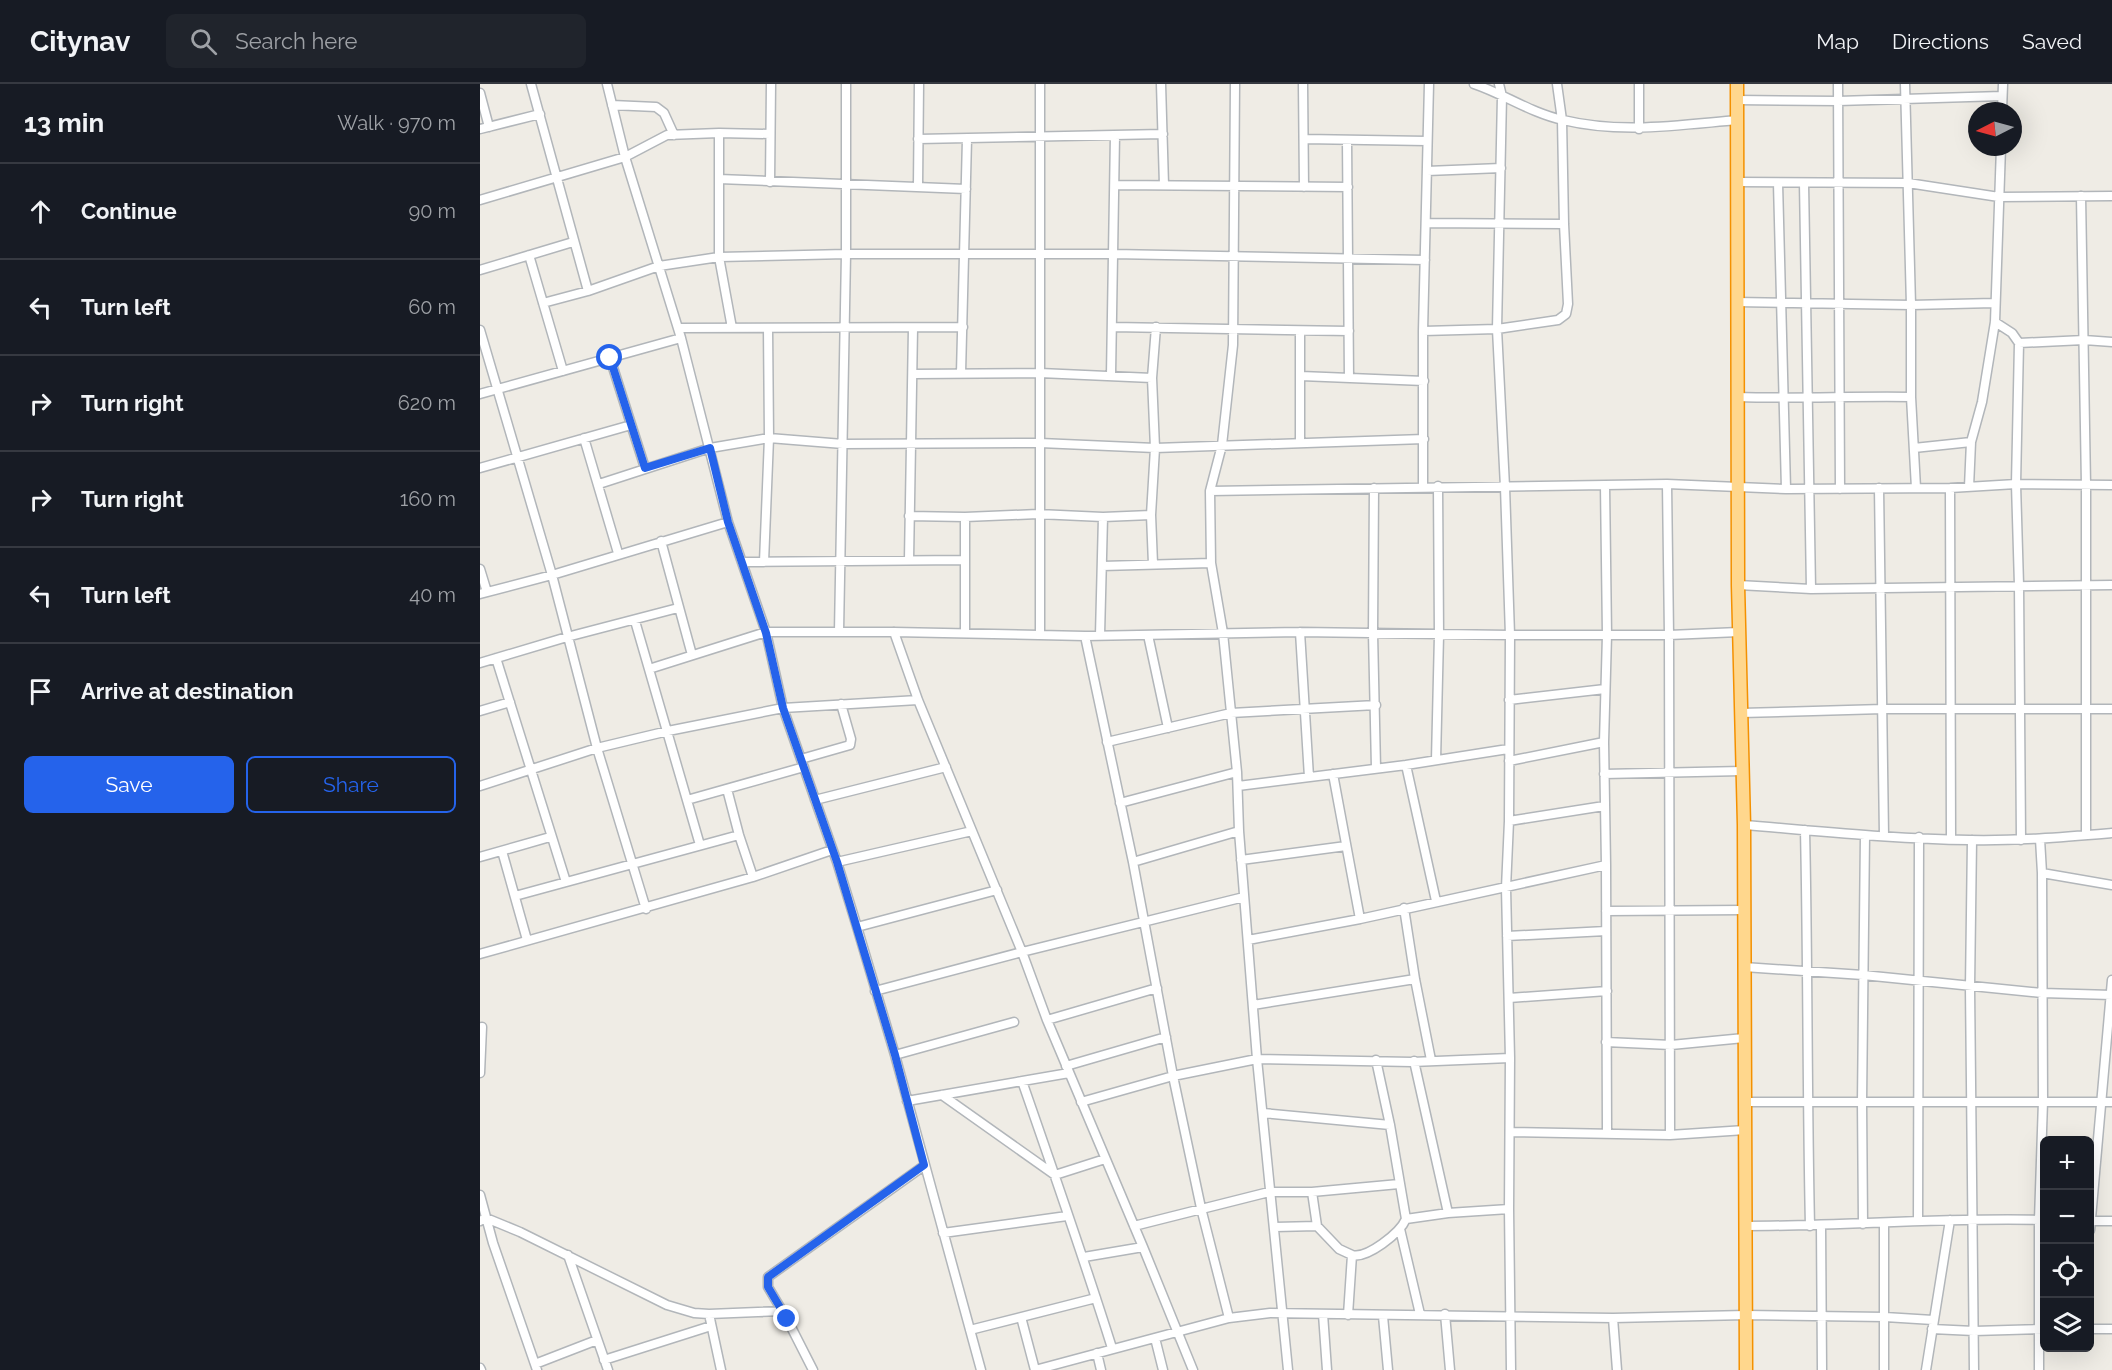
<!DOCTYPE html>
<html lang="en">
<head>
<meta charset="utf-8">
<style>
  :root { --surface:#171b24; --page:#20242c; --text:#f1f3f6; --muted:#9ea1a6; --line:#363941; --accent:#2563eb }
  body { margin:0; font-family:Raleway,sans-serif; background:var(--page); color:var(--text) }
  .controls { position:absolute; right:18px; bottom:18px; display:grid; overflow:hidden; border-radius:9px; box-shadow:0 6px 24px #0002 }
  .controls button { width:54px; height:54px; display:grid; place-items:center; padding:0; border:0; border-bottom:2px solid var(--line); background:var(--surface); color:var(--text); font:30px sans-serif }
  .compass { position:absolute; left:1488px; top:18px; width:54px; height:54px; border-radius:50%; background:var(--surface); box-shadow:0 6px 24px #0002; rotate:264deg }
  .stop { position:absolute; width:18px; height:18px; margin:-14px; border:4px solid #2563eb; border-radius:50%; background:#fff }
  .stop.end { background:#2563eb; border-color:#fff; box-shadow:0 2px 6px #0008 }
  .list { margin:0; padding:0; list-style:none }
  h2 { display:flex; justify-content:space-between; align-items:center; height:78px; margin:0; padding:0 24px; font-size:26px }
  h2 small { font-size:20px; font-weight:400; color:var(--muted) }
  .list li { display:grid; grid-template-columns:39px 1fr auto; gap:18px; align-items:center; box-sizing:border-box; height:96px; padding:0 24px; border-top:2px solid var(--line) }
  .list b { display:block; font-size:22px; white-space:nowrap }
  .list em { font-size:20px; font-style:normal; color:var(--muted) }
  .actions { display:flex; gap:12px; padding:18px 24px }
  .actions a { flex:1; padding:14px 0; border:2px solid var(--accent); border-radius:9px; text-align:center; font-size:21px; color:var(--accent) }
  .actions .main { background:var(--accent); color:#fff }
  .icon { flex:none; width:33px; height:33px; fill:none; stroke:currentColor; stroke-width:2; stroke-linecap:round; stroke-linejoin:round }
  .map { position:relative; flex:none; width:1632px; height:1286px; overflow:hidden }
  header { display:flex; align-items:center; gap:36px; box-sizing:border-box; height:84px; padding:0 30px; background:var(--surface); border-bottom:2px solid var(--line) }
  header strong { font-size:28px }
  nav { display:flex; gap:33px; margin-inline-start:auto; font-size:21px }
  .search { width:420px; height:54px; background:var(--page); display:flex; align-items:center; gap:15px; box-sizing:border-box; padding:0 21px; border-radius:9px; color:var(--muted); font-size:22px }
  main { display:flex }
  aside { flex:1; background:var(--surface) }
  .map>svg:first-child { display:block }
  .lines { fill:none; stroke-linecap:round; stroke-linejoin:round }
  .minor-casing { stroke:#b2b6ba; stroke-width:11 }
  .highway-casing { stroke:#f49100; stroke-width:15 }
  .minor { stroke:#fff; stroke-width:8 }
  .highway { stroke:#ffd78d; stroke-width:12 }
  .route { stroke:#2563eb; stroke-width:8 }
</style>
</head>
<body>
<header>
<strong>Citynav</strong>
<div class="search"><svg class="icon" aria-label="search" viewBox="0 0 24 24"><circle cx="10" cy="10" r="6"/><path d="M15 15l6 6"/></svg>Search here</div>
<nav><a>Map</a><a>Directions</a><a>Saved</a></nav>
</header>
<main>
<aside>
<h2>13 min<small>Walk · 970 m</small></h2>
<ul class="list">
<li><svg class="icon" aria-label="ahead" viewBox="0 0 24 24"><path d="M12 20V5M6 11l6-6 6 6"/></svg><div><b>Continue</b></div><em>90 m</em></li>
<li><svg class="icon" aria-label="left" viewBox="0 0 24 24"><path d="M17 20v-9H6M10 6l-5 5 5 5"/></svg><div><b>Turn left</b></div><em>60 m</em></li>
<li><svg class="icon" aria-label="right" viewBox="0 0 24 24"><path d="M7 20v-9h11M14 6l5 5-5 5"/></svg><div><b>Turn right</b></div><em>620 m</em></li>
<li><svg class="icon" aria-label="right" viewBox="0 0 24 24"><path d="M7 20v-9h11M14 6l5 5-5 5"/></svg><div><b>Turn right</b></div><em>160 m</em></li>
<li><svg class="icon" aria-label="left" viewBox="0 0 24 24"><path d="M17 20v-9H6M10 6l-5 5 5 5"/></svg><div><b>Turn left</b></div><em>40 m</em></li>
<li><svg class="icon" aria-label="arrive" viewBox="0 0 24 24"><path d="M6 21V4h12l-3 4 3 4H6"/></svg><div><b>Arrive at destination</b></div></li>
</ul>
<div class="actions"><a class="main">Save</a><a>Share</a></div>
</aside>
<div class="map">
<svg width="1632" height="1286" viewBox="0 0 1632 1286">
  <rect width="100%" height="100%" fill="#efece5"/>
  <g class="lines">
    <g class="minor-casing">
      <path id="minor" d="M51 0 108 207
        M127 0 145 73 201 254 248 438 286 548 303 624 357 778 377 843 415 971 501 1286
        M681 0 684 101
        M755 0 753 261 742 361 730 407 731 479 743 549 757 688 759 747 777 975 808 1286
        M823 0 824 103
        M994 0C1024 10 1051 29 1083 36 1141 50 1199 41 1257 36
        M1019 0 1022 12 1017 245 1025 403 1030 551 1029 737 1026 804 1030 974 1029 1125 1031 1286
        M1159 0V45
        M1358 0 1360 405
        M1425 0 1431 221V313L1436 404
        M0 9 9 43
        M1257 16 1358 17 1522 12
        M132 21 176 23 184 29 194 51
        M1522 27 1523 0
        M0 45 60 30
        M239 49V173L252 244
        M438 55 683 50
        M824 55 947 57
        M867 56 869 294
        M947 87 1021 84
        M239 95 486 105
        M290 98 291 0
        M1258 98 1428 99 1519 113 1632 112
        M1298 99 1306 405
        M1324 99 1331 505
        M635 101 868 103
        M438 102 439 0
        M1601 112 1606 401V751
        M0 116 145 73 187 51 239 49 290 50
        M946 139 1084 140
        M49 171 83 287
        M0 186 93 158
        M1256 218 1431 221 1514 219
        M63 219 108 207 179 182 239 173 366 170H633L945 176
        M1515 238 1532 249 1539 259 1604 256 1632 258
        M632 243 869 247
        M198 244 483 243
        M0 246 72 491 117 664 166 825
        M820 247V359
        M943 247 1017 245 1078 236 1086 230 1088 220 1084 140 1082 36 1077 0
        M1539 259 1536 400 1539 501 1541 756
        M130 274 165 384
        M481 289 487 55
        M433 290 560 289 672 294
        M631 291 635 51
        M821 292 944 297
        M0 310 201 254
        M1257 313C1315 315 1373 312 1431 313
        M104 354 138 469
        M1434 364 1491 358
        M0 384 151 341
        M119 400 230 364 289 354 363 360 560 359 675 364 944 355
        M1187 400 1189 551 1190 1051
        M1125 401 1127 551 1124 658 1126 781 1127 1049
        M943 402V247L949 0
        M1489 403 1491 358 1502 318 1515 238 1521 63
        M894 404 893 549 896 684
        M1399 404 1404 752
        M1470 404 1471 756
        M730 407 1125 401 1187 400 1306 405 1470 404 1536 400 1632 401
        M429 432 485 433 558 430 623 433 671 431
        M485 433V549
        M181 457 212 571
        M429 476 433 244
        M263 478 484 476
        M284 478 289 354 288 244
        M673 480 671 431 675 364 672 294 676 243
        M622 482 731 479
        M0 485 7 508
        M1258 501 1331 505 1632 501
        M0 510 72 491 248 438
        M155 537 220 761
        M359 548 366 170V0
        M414 548 438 616 542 868 567 936 663 1163 713 1286
        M820 548 829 693
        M560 551V0
        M620 551 623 433
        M668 551 688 644
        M605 552 653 778 693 992 721 1124 749 1234
        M16 574 86 798
        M0 579 87 553 198 524
        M169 585 286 548H414L605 552 820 548 1030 551H1189L1259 548
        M1029 616 1125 605
        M0 627 30 618
        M1261 629 1403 625H1632
        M627 658 751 629 896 621
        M321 675 370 661 371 655 361 620
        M956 676 959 551 958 402
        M1029 677 1124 658
        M926 681 956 817
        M853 690 880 835
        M1124 690 1262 687
        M0 702 117 664 188 647 303 624 438 616
        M758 702 926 681 1028 665
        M247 705 259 751 273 793
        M207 716 324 683
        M335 716 466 683
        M640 719 757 688
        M1029 737 1124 722
        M1264 741C1339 747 1414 755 1489 756 1537 757 1584 753 1632 749
        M1325 746C1328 878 1327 1010 1330 1142
        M1492 756 1490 903 1494 1286
        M22 767 47 856
        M0 773 70 753
        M761 776 866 762
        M357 778 492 747
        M653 778 759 747
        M1562 789 1632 801
        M35 812 259 751
        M924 824 935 895 951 976
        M1126 827 1264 826
        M377 843 517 806
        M1027 852 1126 847
        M768 856 880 835 1126 781
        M0 870 273 793 352 766
        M1264 883 1383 891 1562 909 1632 911
        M395 907 542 868 764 813
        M1029 914 1127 907
        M773 921 935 895
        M567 936 677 904
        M1126 958 1191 961 1264 954
        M415 971 534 938
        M934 977 968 1129
        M586 982 686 953
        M0 989 2 943
        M542 997C573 1086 604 1175 632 1264
        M462 1011 575 1091 625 1075
        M427 1017 589 989
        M601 1018 693 992 777 975 932 978 1030 974
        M1265 1018H1632
        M783 1029 910 1041
        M1030 1048 1190 1051 1265 1046
        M832 1108 837 1142
        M0 1111 13 1159 57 1286
        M926 1135 968 1129 1029 1125
        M0 1137 6 1134 40 1148 187 1221 214 1229 229 1230 303 1227
        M1438 1137 1439 753
        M1610 1137H1632
        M1383 1140 1382 1018 1385 751
        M1341 1141 1342 1286
        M654 1142 789 1108H832L919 1100
        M1266 1142C1365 1142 1465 1133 1564 1136
        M795 1143 837 1142 859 1165 872 1171 868 1231
        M920 1145 940 1230
        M1610 1146 1632 896
        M463 1149 587 1132
        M88 1171 128 1286
        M872 1171C887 1175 920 1149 926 1135L910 1041 896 976
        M604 1173 663 1163
        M229 1230 241 1286
        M843 1230 847 1286
        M965 1230 970 1286
        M903 1232 908 1286
        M541 1233 555 1286
        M1133 1234 1137 1286
        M1452 1245 1494 1247 1564 1245
        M1610 1245H1632
        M490 1246 616 1214
        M675 1254 683 1286
        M617 1269 621 1286
        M124 1276 231 1242
        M55 1280 117 1256
        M0 1284 1 1286
        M333 1286 307 1235 288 1203V1193L445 1081
        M555 1286 749 1234 790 1229 1133 1234 1266 1231 1405 1233 1453 1236
        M1404 1286V1139
        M1446 1286 1470 1136
        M1559 1286V1136L1563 1017 1562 789 1560 755"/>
    </g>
    <g class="highway-casing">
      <path id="highway" d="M1257 0 1258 501 1264 741 1266 1286"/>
    </g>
    <use href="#minor" class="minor"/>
    <use href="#highway" class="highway"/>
  </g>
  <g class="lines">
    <path class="route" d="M130 274 165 384 230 364 248 438 286 549 303 624 357 778 415 971 444 1081 288 1193V1203L307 1235"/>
  </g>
</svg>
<div class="controls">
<button>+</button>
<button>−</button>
<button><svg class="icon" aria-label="locate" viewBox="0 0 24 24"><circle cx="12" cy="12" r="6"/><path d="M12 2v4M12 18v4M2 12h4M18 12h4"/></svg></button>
<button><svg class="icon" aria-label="layers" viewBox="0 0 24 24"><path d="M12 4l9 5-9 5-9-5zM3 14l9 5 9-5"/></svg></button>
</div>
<svg class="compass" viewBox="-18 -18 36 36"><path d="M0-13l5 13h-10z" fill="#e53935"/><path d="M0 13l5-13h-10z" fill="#9ea1a6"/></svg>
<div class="stop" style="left:130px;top:274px"></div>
<div class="stop end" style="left:307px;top:1235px"></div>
</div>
</main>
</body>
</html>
